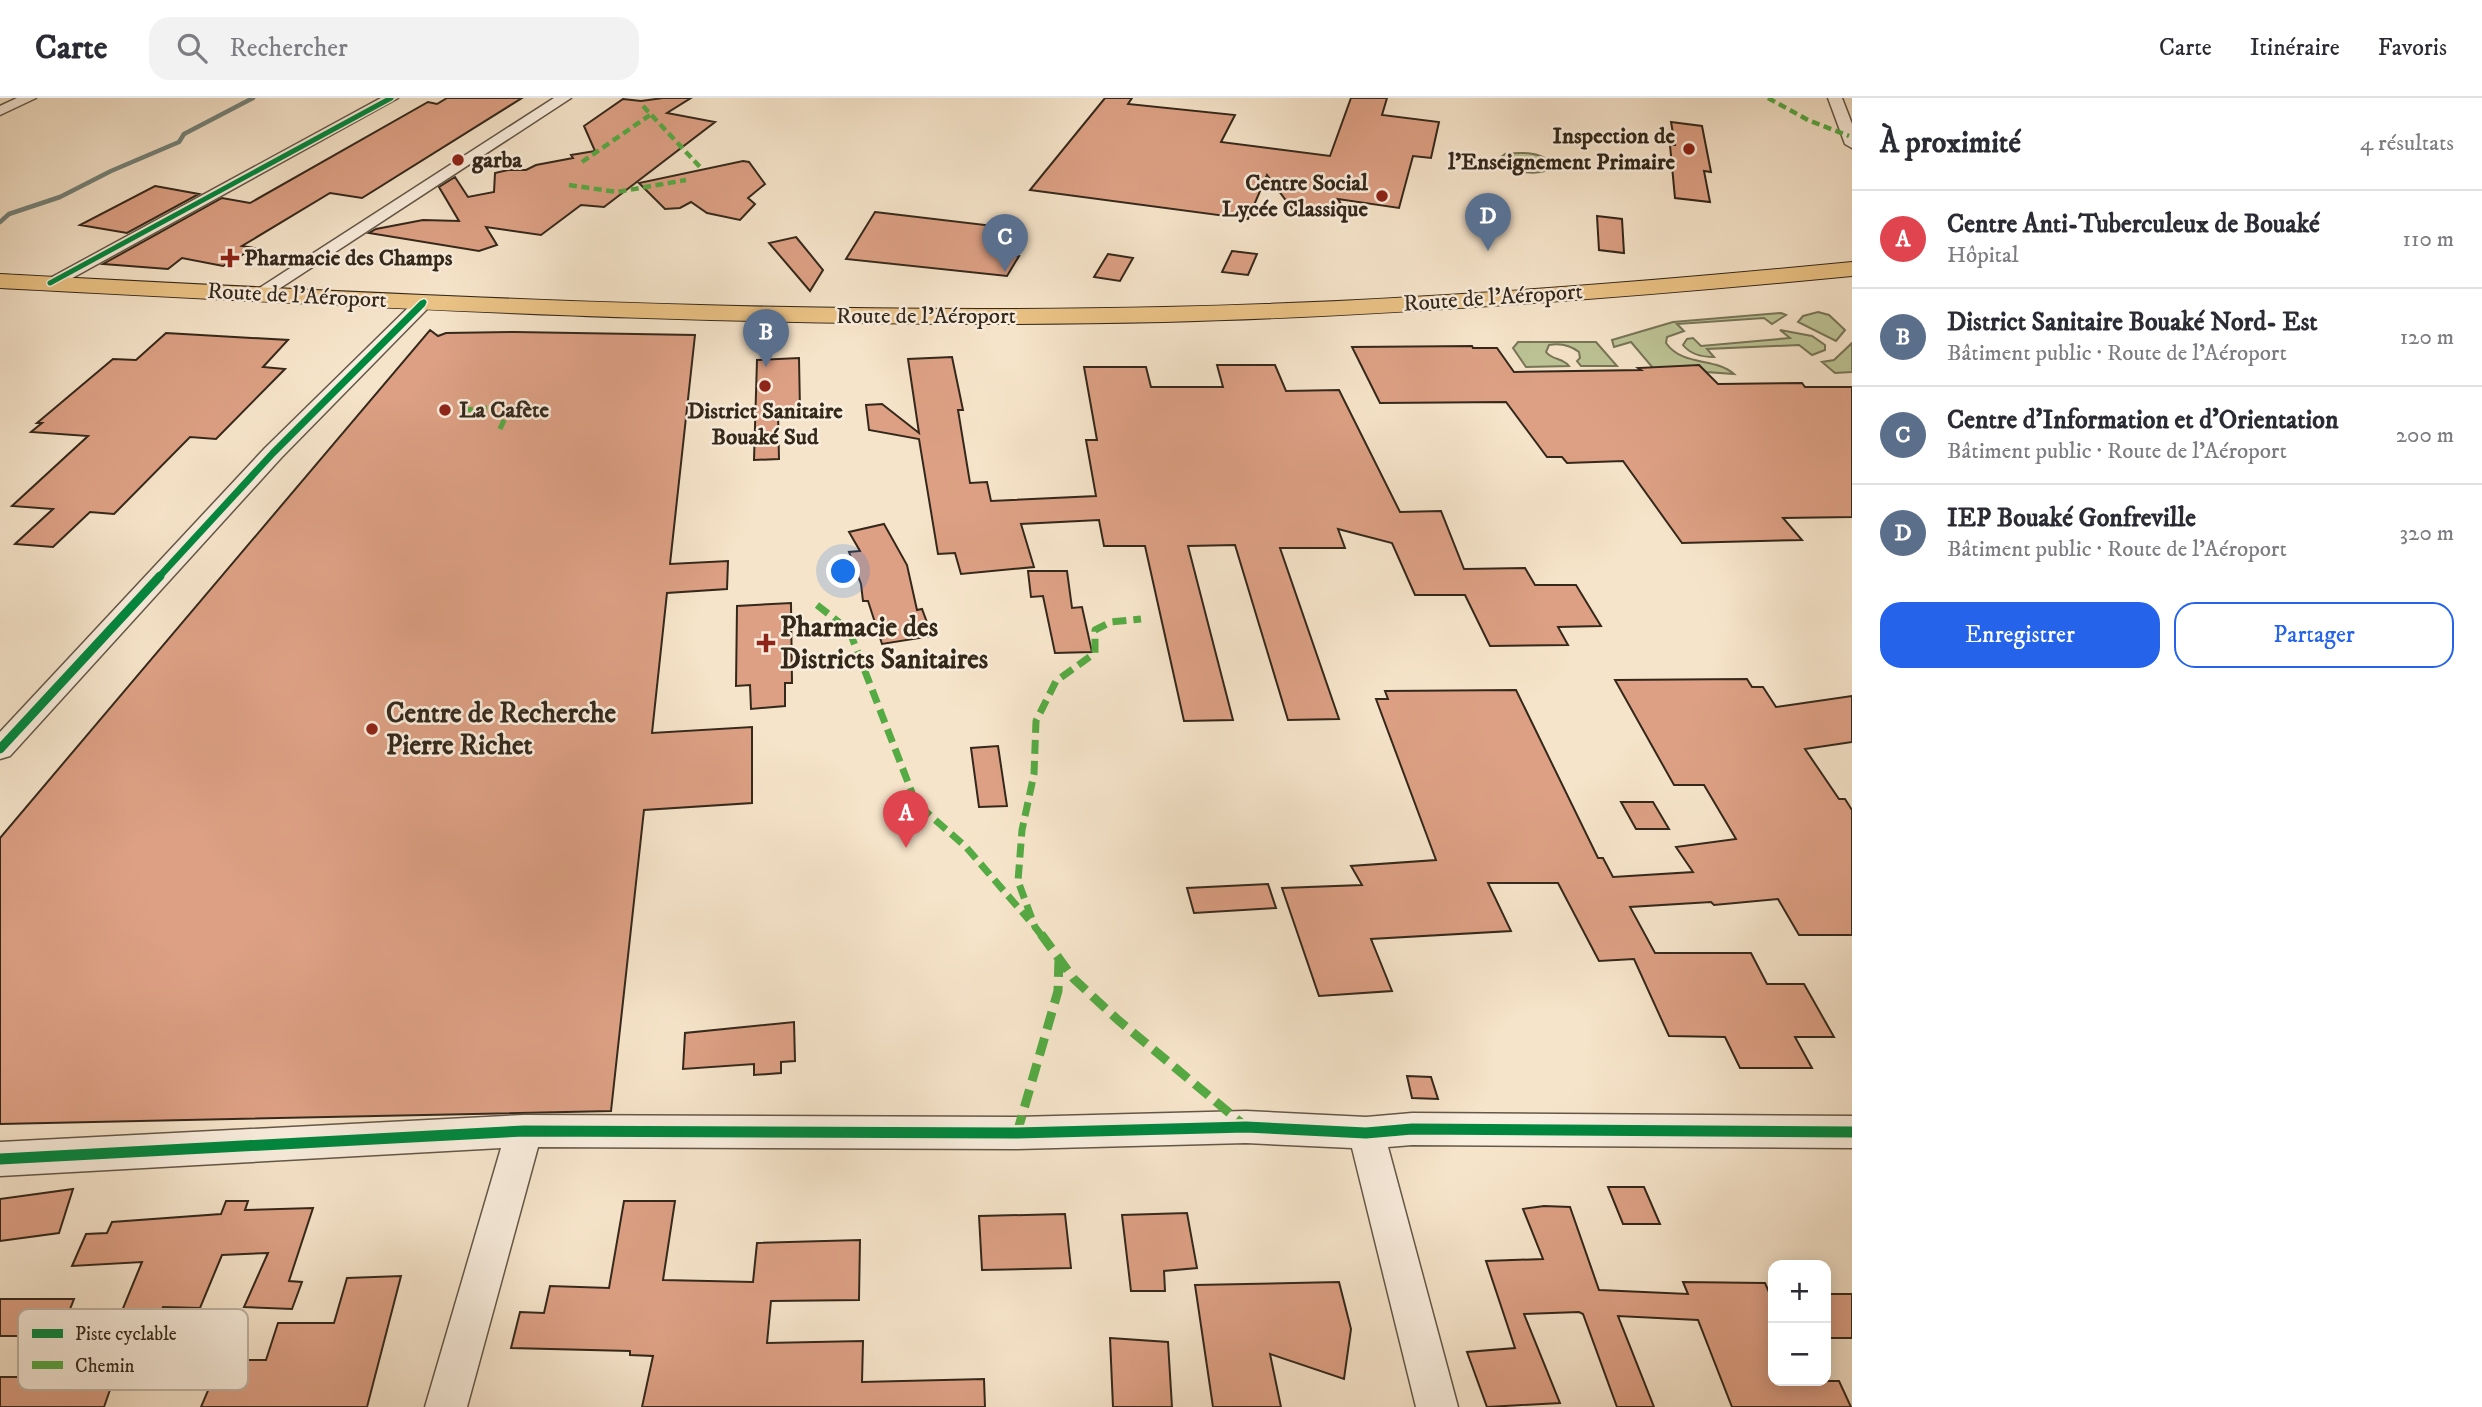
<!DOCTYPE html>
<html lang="fr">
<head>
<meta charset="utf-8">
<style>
  :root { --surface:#fff; --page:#f2f2f3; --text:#2b2b33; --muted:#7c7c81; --line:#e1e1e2; --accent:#2563eb }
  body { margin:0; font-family:"IM FELL DW Pica",serif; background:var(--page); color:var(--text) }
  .controls { position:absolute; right:21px; bottom:21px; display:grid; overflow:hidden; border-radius:14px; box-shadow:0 4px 18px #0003 }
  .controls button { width:63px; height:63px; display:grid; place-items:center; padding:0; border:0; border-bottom:2px solid var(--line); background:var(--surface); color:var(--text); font:35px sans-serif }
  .you { position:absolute; left:844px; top:474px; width:24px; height:24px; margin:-18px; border:5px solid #fff; border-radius:50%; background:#1a73e8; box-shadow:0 0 0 10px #1a73e833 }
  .badge { display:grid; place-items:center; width:46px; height:46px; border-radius:50%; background:var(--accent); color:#fff; font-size:23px; font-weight:700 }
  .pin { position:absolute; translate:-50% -58px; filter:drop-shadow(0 2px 4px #0008) }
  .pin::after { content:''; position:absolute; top:37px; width:24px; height:21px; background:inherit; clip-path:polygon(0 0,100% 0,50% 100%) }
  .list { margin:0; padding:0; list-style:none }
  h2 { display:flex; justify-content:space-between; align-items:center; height:91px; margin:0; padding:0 28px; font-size:30px }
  h2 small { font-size:23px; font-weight:400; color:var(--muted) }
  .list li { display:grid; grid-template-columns:46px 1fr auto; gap:21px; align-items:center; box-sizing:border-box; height:98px; padding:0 28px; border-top:2px solid var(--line) }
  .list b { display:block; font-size:26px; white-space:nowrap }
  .list p { margin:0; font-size:23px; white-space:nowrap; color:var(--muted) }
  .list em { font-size:23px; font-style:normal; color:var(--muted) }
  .actions { display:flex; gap:14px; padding:21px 28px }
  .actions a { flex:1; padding:16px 0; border:2px solid var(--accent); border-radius:21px; text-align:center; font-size:24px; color:var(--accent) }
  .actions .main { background:var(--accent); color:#fff }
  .icon { flex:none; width:38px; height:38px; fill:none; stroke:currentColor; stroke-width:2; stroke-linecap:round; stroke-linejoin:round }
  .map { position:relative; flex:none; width:1852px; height:1309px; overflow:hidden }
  header { display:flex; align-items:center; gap:42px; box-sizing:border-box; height:98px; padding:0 35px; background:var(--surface); border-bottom:2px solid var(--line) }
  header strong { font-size:33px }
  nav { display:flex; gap:38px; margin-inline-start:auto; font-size:24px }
  .search { width:490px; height:63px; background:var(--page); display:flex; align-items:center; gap:18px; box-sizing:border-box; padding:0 24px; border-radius:21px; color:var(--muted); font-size:26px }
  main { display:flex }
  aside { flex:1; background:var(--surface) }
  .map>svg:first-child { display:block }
  .green { fill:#bdc496; stroke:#787658; stroke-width:2 }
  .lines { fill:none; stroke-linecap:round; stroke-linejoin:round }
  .stream { stroke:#73827a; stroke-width:4.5 }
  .building { fill:#dda084; stroke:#34281b; stroke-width:2 }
  .minor-casing { stroke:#645747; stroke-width:3 }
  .major-casing { stroke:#34281b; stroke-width:2 }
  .minor { fill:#f9eddd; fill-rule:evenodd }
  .major { fill:#ebc285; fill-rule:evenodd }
  .quiet-far3 { stroke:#54aa43; stroke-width:4.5; stroke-dasharray:8 4.5; stroke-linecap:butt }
  .quiet-far2 { stroke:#54aa43; stroke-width:5; stroke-dasharray:10 5; stroke-linecap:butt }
  .quiet-far1 { stroke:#54aa43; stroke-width:7; stroke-dasharray:14 7; stroke-linecap:butt }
  .quiet { stroke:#54aa43; stroke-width:9; stroke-dasharray:18 9; stroke-linecap:butt }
  .cycleway-far3-casing { stroke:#f9eddd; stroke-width:8 }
  .cycleway-far2-casing { stroke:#f9eddd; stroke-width:10 }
  .cycleway-far1-casing { stroke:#f9eddd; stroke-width:13 }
  .cycleway-casing { stroke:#f9eddd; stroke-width:16 }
  .cycleway-far3 { stroke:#00873e; stroke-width:5 }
  .cycleway-far2 { stroke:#00873e; stroke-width:7 }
  .cycleway-far1 { stroke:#00873e; stroke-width:9 }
  .cycleway { stroke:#00873e; stroke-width:11 }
  .poi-dot { fill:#8f2418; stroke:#f9eddd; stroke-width:2.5 }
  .labels { text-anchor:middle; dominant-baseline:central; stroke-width:5; stroke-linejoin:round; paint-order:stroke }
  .far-poi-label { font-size:23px; font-weight:bold; fill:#34281b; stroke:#f9eddd; text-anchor:start }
  .far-street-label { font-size:23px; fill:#34281b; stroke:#f9eddd }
  .poi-label { font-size:28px; font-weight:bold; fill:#34281b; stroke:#f9eddd; text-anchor:start }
  .key { fill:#f9eddd; stroke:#beb2a3; stroke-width:2 }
  .key-label { font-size:19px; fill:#34281b }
</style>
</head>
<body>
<header>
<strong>Carte</strong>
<div class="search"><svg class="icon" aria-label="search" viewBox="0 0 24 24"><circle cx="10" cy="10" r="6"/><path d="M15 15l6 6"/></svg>Rechercher</div>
<nav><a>Carte</a><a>Itinéraire</a><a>Favoris</a></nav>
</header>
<main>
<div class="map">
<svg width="1852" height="1309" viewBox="0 0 1852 1309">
  <rect width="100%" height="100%" fill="#f6e4ca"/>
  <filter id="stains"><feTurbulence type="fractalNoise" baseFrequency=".00286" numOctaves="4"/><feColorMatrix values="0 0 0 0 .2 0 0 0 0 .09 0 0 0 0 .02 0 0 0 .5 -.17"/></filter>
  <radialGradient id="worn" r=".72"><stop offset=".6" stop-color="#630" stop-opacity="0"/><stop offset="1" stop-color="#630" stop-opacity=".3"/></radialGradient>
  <path class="green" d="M1505 56C1520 54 1546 53 1553 69 1538 79 1514 75 1500 64L1499 61Z
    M1818 214 1829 217 1845 232 1836 243 1798 224 1803 218Z
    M1781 215 1786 217 1772 226 1764 220 1677 226 1684 233 1667 239 1666 245C1683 269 1715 259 1734 276L1706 274 1699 267 1658 276 1631 244 1614 249 1612 242 1673 224Z
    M1780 232 1812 238 1825 247V252L1812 257 1799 247 1707 251 1714 259C1702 259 1690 256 1683 247L1687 241 1693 240 1701 248 1790 240Z
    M1518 244H1596L1617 268H1581L1577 263 1580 260 1579 254C1570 247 1560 245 1549 247L1546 254C1552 262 1563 260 1569 268L1526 269 1513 250Z
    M1852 245V274L1835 275 1822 264 1834 262Z"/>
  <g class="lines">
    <path class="stream" d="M0 124 9 116 60 99 111 73 179 44 184 36 253 0"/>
  </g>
  <path class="building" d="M447 0H522L362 100 330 95 242 148 254 150 223 168 182 160 168 171 103 166 222 100 250 105 428 4 437 6Z
    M663 0H691L667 15 715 24 604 109 581 107 541 137 486 129 497 147 479 153 369 135 376 131 423 122 459 123 439 89 455 79 468 99 494 94 495 75 508 72H526L536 67 573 60 571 57 595 53 584 28 623 1 641 3Z
    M1105 0H1132L1128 6 1235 17 1221 44 1330 58 1351 0H1387L1382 17 1439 24 1431 60 1413 58 1399 110 1338 101 1344 111 1293 112 1267 77 1248 121 1030 92Z
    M1671 24 1702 28 1711 74 1704 73 1710 104 1675 100 1670 47H1675Z
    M743 63 749 64 765 86 748 100 755 106 740 122 707 115 691 104 680 110 665 111 639 85Z
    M155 88 199 96 127 135 80 127Z
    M875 114 993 128 994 126 1015 128 1006 157 1019 158 1007 178 846 161Z
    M1597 118 1622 121 1624 155 1599 152Z
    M796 139 823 172 810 193 769 145Z
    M1232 153 1257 156 1248 177 1222 174Z
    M1108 156 1133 160 1120 183 1094 179Z
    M430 232 438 238 446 235 515 234 695 237 670 466 728 463 727 491 667 495 652 635 752 629V705L644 712 611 1013 0 1026V740Z
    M166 235 288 242 263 269 285 271 216 341 190 339 114 416 90 414 53 449 15 446 53 411 12 408 88 338 31 334 42 325H37L113 261 136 262Z
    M1472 248 1473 250H1497L1514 274 1641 272 1638 270 1699 267 1718 286 1802 285 1805 289H1852V419L1783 420 1802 442 1682 445 1623 363 1567 365 1562 359H1547L1506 304 1380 305 1352 249Z
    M952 259 963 312H958L970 385 987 384 991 403 1096 398 1086 342H1097L1084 269H1146L1151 289H1223L1217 267H1275L1286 293 1339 292 1400 414 1441 413 1464 471 1525 470 1535 487H1576L1601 528 1558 529 1568 547 1490 548 1465 497H1415L1392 445 1338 431 1345 450H1280L1339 621 1288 622 1235 447 1188 448 1233 622 1184 623 1145 448H1104L1099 422 1021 426 1034 469 961 476 955 455 938 456 919 341 869 332 866 307 882 306 919 335 908 261Z
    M799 260 800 312 778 313 779 361 754 362 757 262Z
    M884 426 907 467 917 512 922 511 932 538 882 546 868 503H863L861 486 849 454 860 453 849 434Z
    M1028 473H1067L1072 510 1082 509 1092 554 1055 555 1043 498 1031 499Z
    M791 505 792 585H785V608L751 611 750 587 736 588 737 508Z
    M1747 581 1752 589H1763L1776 609 1852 598V644L1805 651 1839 701H1845L1852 712V837H1799L1778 801 1714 807 1711 804 1630 809 1655 855H1751L1767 886H1804L1834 939H1795L1812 970H1740L1725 939 1669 938 1634 861 1599 863 1558 785H1488L1511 833 1371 841 1392 893 1319 898 1282 790 1362 787 1351 768 1436 762 1376 601H1388L1385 593 1516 592 1598 760H1603L1613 779 1693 774 1676 749 1736 741 1704 687H1674L1615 582Z
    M998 648 1007 708 979 709 971 650Z
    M1621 704H1653L1669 731H1636Z
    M1268 786 1276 810 1194 815 1187 790Z
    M794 924 795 963 781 964V975L754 977V966L683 971 685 935Z
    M1407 978 1431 979 1438 1001 1412 1000Z
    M1608 1089H1644L1660 1126H1623Z
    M73 1091 59 1135 0 1143V1101Z
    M226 1103H248L245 1112 313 1110 289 1183 302 1184 292 1211 244 1209 268 1155 222 1157 200 1210 163 1209 161 1213H156L135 1271 117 1272 104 1309H0V1279H18L39 1238H0V1201H74L63 1229 117 1225 142 1164 72 1168 86 1136 107 1135 112 1124 221 1116Z
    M624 1103H675L663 1182 753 1184 757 1145 860 1142 859 1202 771 1203 767 1245 863 1243 862 1284 984 1281 985 1309H642L653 1258 630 1257V1253L511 1250 520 1214 544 1215 550 1188 609 1190Z
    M1544 1108 1570 1109 1599 1192 1688 1196 1683 1184 1765 1185 1773 1203V1283H1839L1851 1309H1732L1698 1222 1618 1218 1654 1309H1617L1583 1216 1579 1214 1524 1216 1560 1305 1487 1309 1467 1254 1515 1250 1486 1163 1543 1161 1523 1111Z
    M1187 1115 1197 1170 1164 1173 1165 1193H1131L1122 1117Z
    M1065 1116 1071 1170 982 1172 979 1118Z
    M401 1178 367 1309H201L221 1262H266L278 1225H334L347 1180Z
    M1339 1184 1351 1231 1344 1281 1270 1256 1281 1309H1213L1195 1187Z
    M1826 1196H1852V1240H1826Z
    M1110 1240 1168 1244 1172 1309H1113Z"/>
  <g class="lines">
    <g class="minor-casing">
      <path id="minor" d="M17 0H36L0 17V8Z
        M381 0H398L56 189H44L41 185Z
        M554 0H571L265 200H253L250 196Z
        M1828 0H1842L1852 26V50L1845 46Z
        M424 198 430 200 433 204 430 208 281 360 10 658 0 661V634L265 350 418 200Z
        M1246 1013 1366 1019 1412 1015 1852 1018V1050L1412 1047 1388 1049 1458 1309H1416L1352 1050 1246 1045 1017 1051 538 1049 467 1309H425L501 1050 0 1078V1044L524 1017 1017 1019Z"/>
    </g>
    <g class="major-casing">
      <path id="major" d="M1852 164V178C1623 200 1394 218 1164 224 776 233 387 210 0 190V176C387 196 776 218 1164 209 1394 204 1623 186 1852 164Z"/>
    </g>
    <use href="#minor" class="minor"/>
    <use href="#major" class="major"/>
    <path class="quiet-far3" d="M1768 0 1808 22 1849 38
      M643 8 700 69
      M582 64 650 17
      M569 87 617 94 686 82"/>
    <path class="quiet-far2" d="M463 312 487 310
      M500 331 506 318"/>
    <path class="quiet-far1" d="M817 507 849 532 916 705 966 749 1029 822
      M1042 838 1035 829 1018 783 1022 732 1034 676 1036 623 1056 583 1095 555V532L1111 524 1141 521"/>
    <path class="quiet" d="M1041 836 1074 881 1118 922 1245 1028
      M1017 1035 1058 893 1059 861"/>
    <g class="cycleway-far3-casing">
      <path id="cycleway-far3" d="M50 185 391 0
        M420 208 424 204"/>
    </g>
    <g class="cycleway-far2-casing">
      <path id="cycleway-far2" d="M158 480 273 355 422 206"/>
    </g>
    <g class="cycleway-far1-casing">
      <path id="cycleway-far1" d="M0 651 160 478"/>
    </g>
    <g class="cycleway-casing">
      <path id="cycleway" d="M0 1061 524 1033 1017 1035 1246 1029 1366 1035 1412 1031 1852 1034"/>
    </g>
    <use href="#cycleway-far3" class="cycleway-far3"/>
    <use href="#cycleway-far2" class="cycleway-far2"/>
    <use href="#cycleway-far1" class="cycleway-far1"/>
    <use href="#cycleway" class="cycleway"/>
  </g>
  <g class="poi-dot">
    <circle cx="1689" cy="51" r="7"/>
    <circle cx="458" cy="62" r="7"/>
    <circle cx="1382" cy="98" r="7"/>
    <path d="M226.5 149.5h7v7h7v7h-7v7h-7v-7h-7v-7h7z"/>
    <circle cx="765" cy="288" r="7"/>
    <circle cx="445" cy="312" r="7"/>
    <path d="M762.5 534.5h7v7h7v7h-7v7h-7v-7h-7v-7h7z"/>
    <circle cx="372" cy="631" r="7"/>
  </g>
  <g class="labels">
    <g class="far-poi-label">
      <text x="1675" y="38" text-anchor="end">Inspection de<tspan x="1675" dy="26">l'Enseignement Primaire</tspan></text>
      <text x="472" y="62">garba</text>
      <text x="1368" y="85" text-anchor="end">Centre Social<tspan x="1368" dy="26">Lycée Classique</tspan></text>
      <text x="244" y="160">Pharmacie des Champs</text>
      <text x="459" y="312">La Cafète</text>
      <text x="765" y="313" text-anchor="middle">District Sanitaire<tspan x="765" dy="26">Bouaké Sud</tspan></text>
    </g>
    <g class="far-street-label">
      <text transform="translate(297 198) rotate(3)">Route de l'Aéroport</text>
      <text transform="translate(1493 200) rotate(-4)">Route de l'Aéroport</text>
      <text x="926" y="218">Route de l'Aéroport</text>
    </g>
    <g class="poi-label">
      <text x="780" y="529">Pharmacie des<tspan x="780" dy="32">Districts Sanitaires</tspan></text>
      <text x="386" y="615">Centre de Recherche<tspan x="386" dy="32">Pierre Richet</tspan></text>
    </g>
  </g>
  <rect x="18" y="1211" width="230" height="81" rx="10" class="key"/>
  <rect x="32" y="1231" width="31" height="9" fill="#00873e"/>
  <rect x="32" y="1263" width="31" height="8" fill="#54aa43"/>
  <g class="key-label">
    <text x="75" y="1242">Piste cyclable</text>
    <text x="75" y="1274">Chemin</text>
  </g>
  <rect width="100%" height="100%" filter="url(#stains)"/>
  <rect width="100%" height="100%" fill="url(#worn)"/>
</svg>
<div class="controls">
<button>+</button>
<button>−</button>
</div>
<div class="you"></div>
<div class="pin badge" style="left:906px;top:750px;background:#e0444e">A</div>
<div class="pin badge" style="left:766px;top:269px;background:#5c6f8a">B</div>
<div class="pin badge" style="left:1005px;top:174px;background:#5c6f8a">C</div>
<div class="pin badge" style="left:1488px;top:153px;background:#5c6f8a">D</div>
</div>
<aside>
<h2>À proximité<small>4 résultats</small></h2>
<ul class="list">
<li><span class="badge" style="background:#e0444e">A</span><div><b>Centre Anti-Tuberculeux de Bouaké</b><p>Hôpital</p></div><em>110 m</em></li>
<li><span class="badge" style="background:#5c6f8a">B</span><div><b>District Sanitaire Bouaké Nord- Est</b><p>Bâtiment public · Route de l'Aéroport</p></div><em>120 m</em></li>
<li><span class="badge" style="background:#5c6f8a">C</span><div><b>Centre d'Information et d'Orientation</b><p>Bâtiment public · Route de l'Aéroport</p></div><em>200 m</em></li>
<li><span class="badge" style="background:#5c6f8a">D</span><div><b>IEP Bouaké Gonfreville</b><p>Bâtiment public · Route de l'Aéroport</p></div><em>320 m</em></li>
</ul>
<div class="actions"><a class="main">Enregistrer</a><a>Partager</a></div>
</aside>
</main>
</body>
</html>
